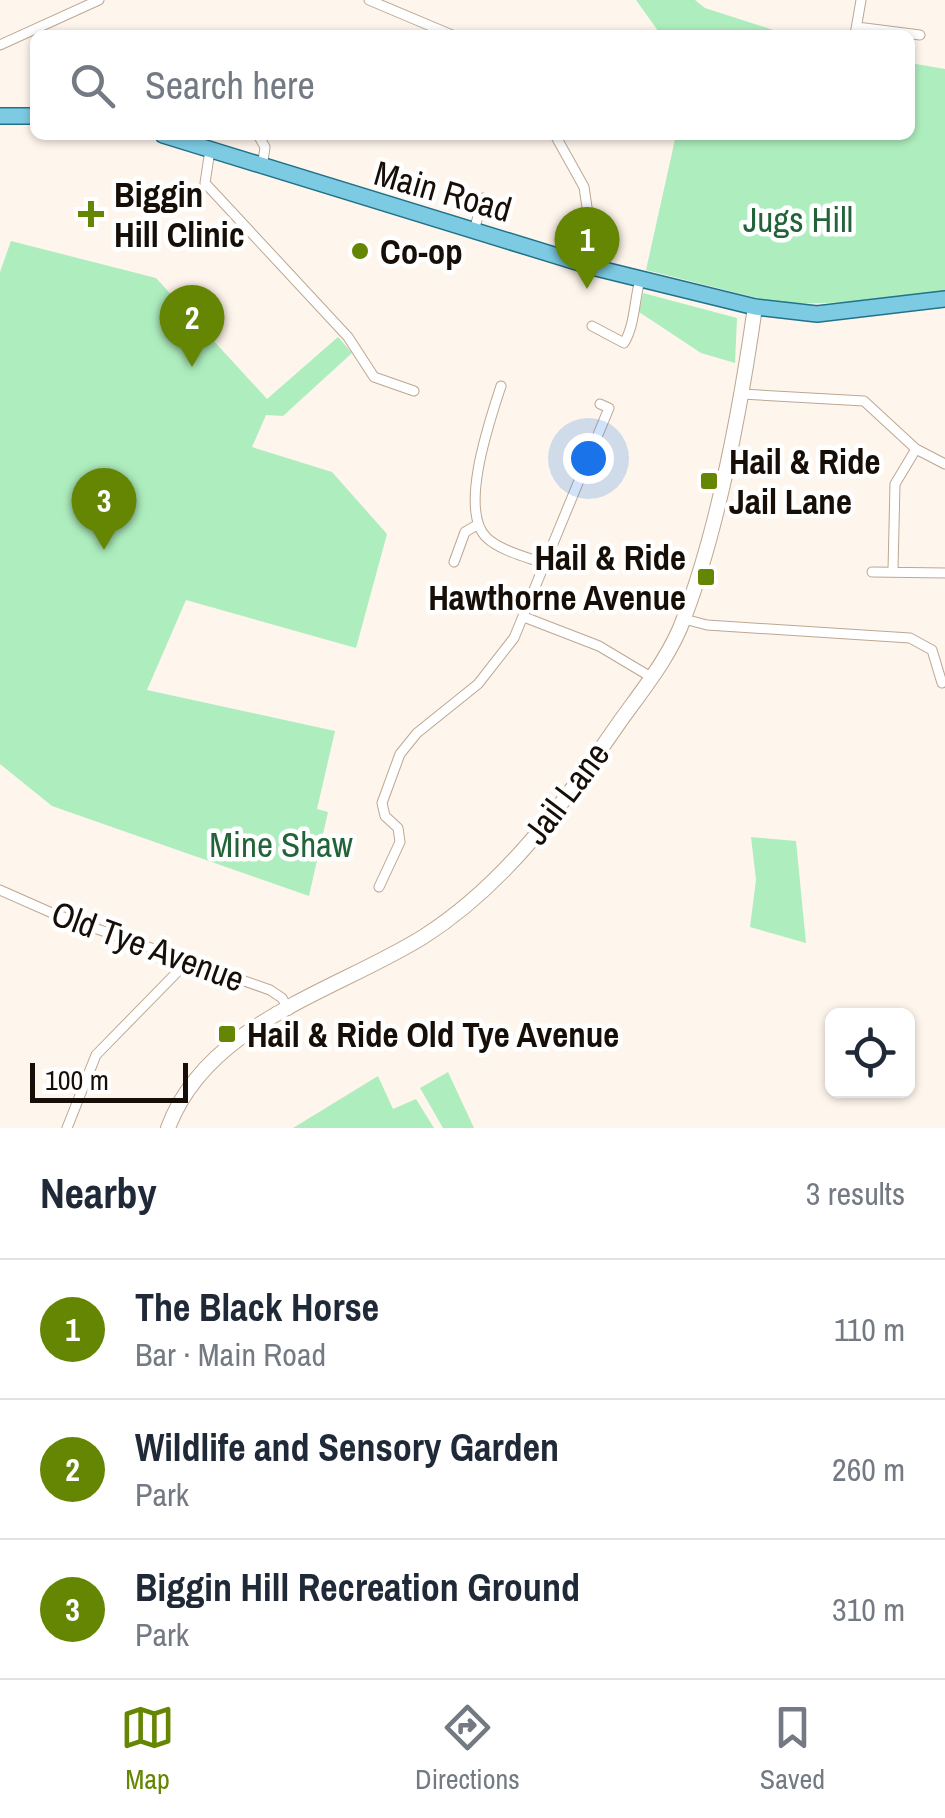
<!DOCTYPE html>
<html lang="en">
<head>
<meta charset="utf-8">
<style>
  :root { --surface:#fff; --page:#f6f6f7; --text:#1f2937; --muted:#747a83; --line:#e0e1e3; --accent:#658602 }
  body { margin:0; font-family:"Archivo Narrow",sans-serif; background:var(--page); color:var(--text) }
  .controls { position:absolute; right:30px; bottom:30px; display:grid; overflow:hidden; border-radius:15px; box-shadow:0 2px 8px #0004 }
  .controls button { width:90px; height:90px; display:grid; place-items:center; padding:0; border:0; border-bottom:2px solid var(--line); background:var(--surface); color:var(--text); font:50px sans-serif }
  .scale { position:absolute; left:30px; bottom:25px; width:158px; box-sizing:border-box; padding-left:10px; border:5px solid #160e07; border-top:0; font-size:28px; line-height:35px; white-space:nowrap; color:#160e07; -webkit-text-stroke:8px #fff; paint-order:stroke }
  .you { position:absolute; left:588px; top:458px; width:35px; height:35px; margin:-25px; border:8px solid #fff; border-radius:50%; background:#1a73e8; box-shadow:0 0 0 15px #1a73e833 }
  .badge { display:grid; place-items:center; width:65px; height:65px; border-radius:50%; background:var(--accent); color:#fff; font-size:32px; font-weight:700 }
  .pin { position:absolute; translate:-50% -82px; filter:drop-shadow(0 2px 5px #0008) }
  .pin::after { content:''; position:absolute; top:52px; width:35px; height:30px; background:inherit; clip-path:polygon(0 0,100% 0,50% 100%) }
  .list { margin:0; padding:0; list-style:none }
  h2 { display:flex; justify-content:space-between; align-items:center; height:130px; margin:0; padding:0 40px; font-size:42px }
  h2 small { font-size:32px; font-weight:400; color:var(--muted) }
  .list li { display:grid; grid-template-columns:65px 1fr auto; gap:30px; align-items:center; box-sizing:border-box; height:140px; padding:0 40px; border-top:2px solid var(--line) }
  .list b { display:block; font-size:38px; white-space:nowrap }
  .list p { margin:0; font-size:32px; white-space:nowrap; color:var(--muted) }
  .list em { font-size:32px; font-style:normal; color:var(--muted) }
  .icon { flex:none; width:55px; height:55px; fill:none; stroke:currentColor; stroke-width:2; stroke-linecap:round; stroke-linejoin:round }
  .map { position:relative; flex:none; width:945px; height:1128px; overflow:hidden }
  .search { position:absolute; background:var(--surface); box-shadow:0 2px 8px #0004; left:30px; right:30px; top:30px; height:110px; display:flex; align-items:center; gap:25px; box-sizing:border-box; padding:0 35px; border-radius:15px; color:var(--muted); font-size:38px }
  .sheet { height:550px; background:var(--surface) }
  nav { display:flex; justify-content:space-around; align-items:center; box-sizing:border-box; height:140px; border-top:2px solid var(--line); background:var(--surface); font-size:28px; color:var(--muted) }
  nav a { display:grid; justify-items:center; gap:5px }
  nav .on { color:var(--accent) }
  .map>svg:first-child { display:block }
  .green { fill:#aeeebe }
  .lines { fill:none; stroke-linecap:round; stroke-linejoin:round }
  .street-casing { stroke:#bda792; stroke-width:11 }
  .secondary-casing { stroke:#bda792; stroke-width:16 }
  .primary-casing { stroke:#21728a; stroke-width:18 }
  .street { stroke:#fff; stroke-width:9 }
  .secondary { stroke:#fff; stroke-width:14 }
  .primary { stroke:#7dcbe3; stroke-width:15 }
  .poi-dot { fill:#658602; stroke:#fff; stroke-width:4 }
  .labels { text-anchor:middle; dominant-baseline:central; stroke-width:9; stroke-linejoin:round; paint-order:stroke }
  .street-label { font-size:35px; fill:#160e07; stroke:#fff }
  .poi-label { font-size:35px; font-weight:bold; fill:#160e07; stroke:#fff; text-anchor:start }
  .park-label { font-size:35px; fill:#236339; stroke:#fff }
</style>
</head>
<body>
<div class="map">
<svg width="945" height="1128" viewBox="0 0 945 1128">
  <rect width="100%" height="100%" fill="#fef5ec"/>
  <path class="green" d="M636 0H695L705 8 789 35H661Z
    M910 63 945 69V300L781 304 646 270 676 135H910Z
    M11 241 156 278 267 399 338 337 352 353 283 416 266 415 252 447 332 472 387 534 356 648 186 600 147 690 335 731 317 809 328 812 309 896 52 806 0 764V272Z
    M643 293 737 318 735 363 701 353 639 312Z
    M751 837 796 841 806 943 750 927 756 880Z
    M448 1072 474 1128H443L420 1088Z
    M378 1076 393 1109 416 1099 434 1128H293Z"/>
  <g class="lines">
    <g class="street-casing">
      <path id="street" d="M369 0 452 35
        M857 27 920 35
        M855 35 861 0
        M0 45 99 0
        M258 135 265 147 262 168
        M555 135 584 187 596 268
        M210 150 205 183 348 337 374 377 414 391
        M474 231 483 198
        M592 326 624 343C635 325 634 301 640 280
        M501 386C490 420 458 511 487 538 501 551 527 557 545 564
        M742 394 864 401 916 449 945 464
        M454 562 465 532 477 525
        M893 570 895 484 916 449
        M872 572 945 573
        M524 617 599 646 651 677
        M684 619 707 625 910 638 932 650 942 683
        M379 887 400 842 398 828 385 816 382 803 400 754 417 733 478 684 514 638 609 408 600 404
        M0 890 52 913 270 990 282 998 289 1010
        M67 1128 96 1055 188 961"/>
    </g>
    <g class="secondary-casing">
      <path id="secondary" d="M168 1128C207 1023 336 991 423 937 508 883 564 802 621 720 644 688 671 655 684 618 719 526 741 405 755 307"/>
    </g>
    <g class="primary-casing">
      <path id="primary" d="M0 116H35
        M163 135 596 268 755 307 817 314 945 299"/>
    </g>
    <use href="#street" class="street"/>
    <use href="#secondary" class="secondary"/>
    <use href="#primary" class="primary"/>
  </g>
  <g class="poi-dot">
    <path d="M86 199h10v10h10v10h-10v10h-10v-10h-10v-10h10z"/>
    <circle cx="360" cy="251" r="10"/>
    <rect x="699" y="471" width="20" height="20" rx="5"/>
    <rect x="696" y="567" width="20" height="20" rx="5"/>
    <rect x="217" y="1024" width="20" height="20" rx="5"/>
  </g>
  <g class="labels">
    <g class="street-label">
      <text transform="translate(443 191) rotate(16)">Main Road</text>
      <text transform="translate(566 793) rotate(-53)">Jail Lane</text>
      <text transform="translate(148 946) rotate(20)">Old Tye Avenue</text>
    </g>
    <g class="poi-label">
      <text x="114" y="194">Biggin<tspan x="114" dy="40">Hill Clinic</tspan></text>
      <text x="380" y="251">Co-op</text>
      <text x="729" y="461">Hail &amp; Ride<tspan x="729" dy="40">Jail Lane</tspan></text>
      <text x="686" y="557" text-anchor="end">Hail &amp; Ride<tspan x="686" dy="40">Hawthorne Avenue</tspan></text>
      <text x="247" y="1034">Hail &amp; Ride Old Tye Avenue</text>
    </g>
    <g class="park-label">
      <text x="798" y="219">Jugs Hill</text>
      <text x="281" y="844">Mine Shaw</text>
    </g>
  </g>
</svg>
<div class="controls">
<button><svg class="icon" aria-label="locate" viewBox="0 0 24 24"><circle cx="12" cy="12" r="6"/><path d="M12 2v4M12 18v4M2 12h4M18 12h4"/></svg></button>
</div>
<div class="scale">100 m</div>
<div class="you"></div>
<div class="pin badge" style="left:587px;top:289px">1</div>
<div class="pin badge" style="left:192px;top:367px">2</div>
<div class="pin badge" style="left:104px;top:550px">3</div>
<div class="search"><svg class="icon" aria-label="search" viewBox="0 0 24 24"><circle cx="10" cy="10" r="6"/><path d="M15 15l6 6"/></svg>Search here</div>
</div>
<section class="sheet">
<h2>Nearby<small>3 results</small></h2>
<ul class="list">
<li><span class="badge">1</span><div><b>The Black Horse</b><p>Bar · Main Road</p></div><em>110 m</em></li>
<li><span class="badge">2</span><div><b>Wildlife and Sensory Garden</b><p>Park</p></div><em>260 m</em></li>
<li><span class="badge">3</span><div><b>Biggin Hill Recreation Ground</b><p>Park</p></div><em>310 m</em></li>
</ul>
</section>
<nav>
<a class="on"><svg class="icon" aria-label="map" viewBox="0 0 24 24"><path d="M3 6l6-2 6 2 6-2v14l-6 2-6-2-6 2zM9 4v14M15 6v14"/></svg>Map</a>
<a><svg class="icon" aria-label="directions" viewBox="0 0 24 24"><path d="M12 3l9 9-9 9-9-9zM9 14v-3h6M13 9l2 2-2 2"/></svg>Directions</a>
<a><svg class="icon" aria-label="saved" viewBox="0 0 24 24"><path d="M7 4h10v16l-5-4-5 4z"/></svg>Saved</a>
</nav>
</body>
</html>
